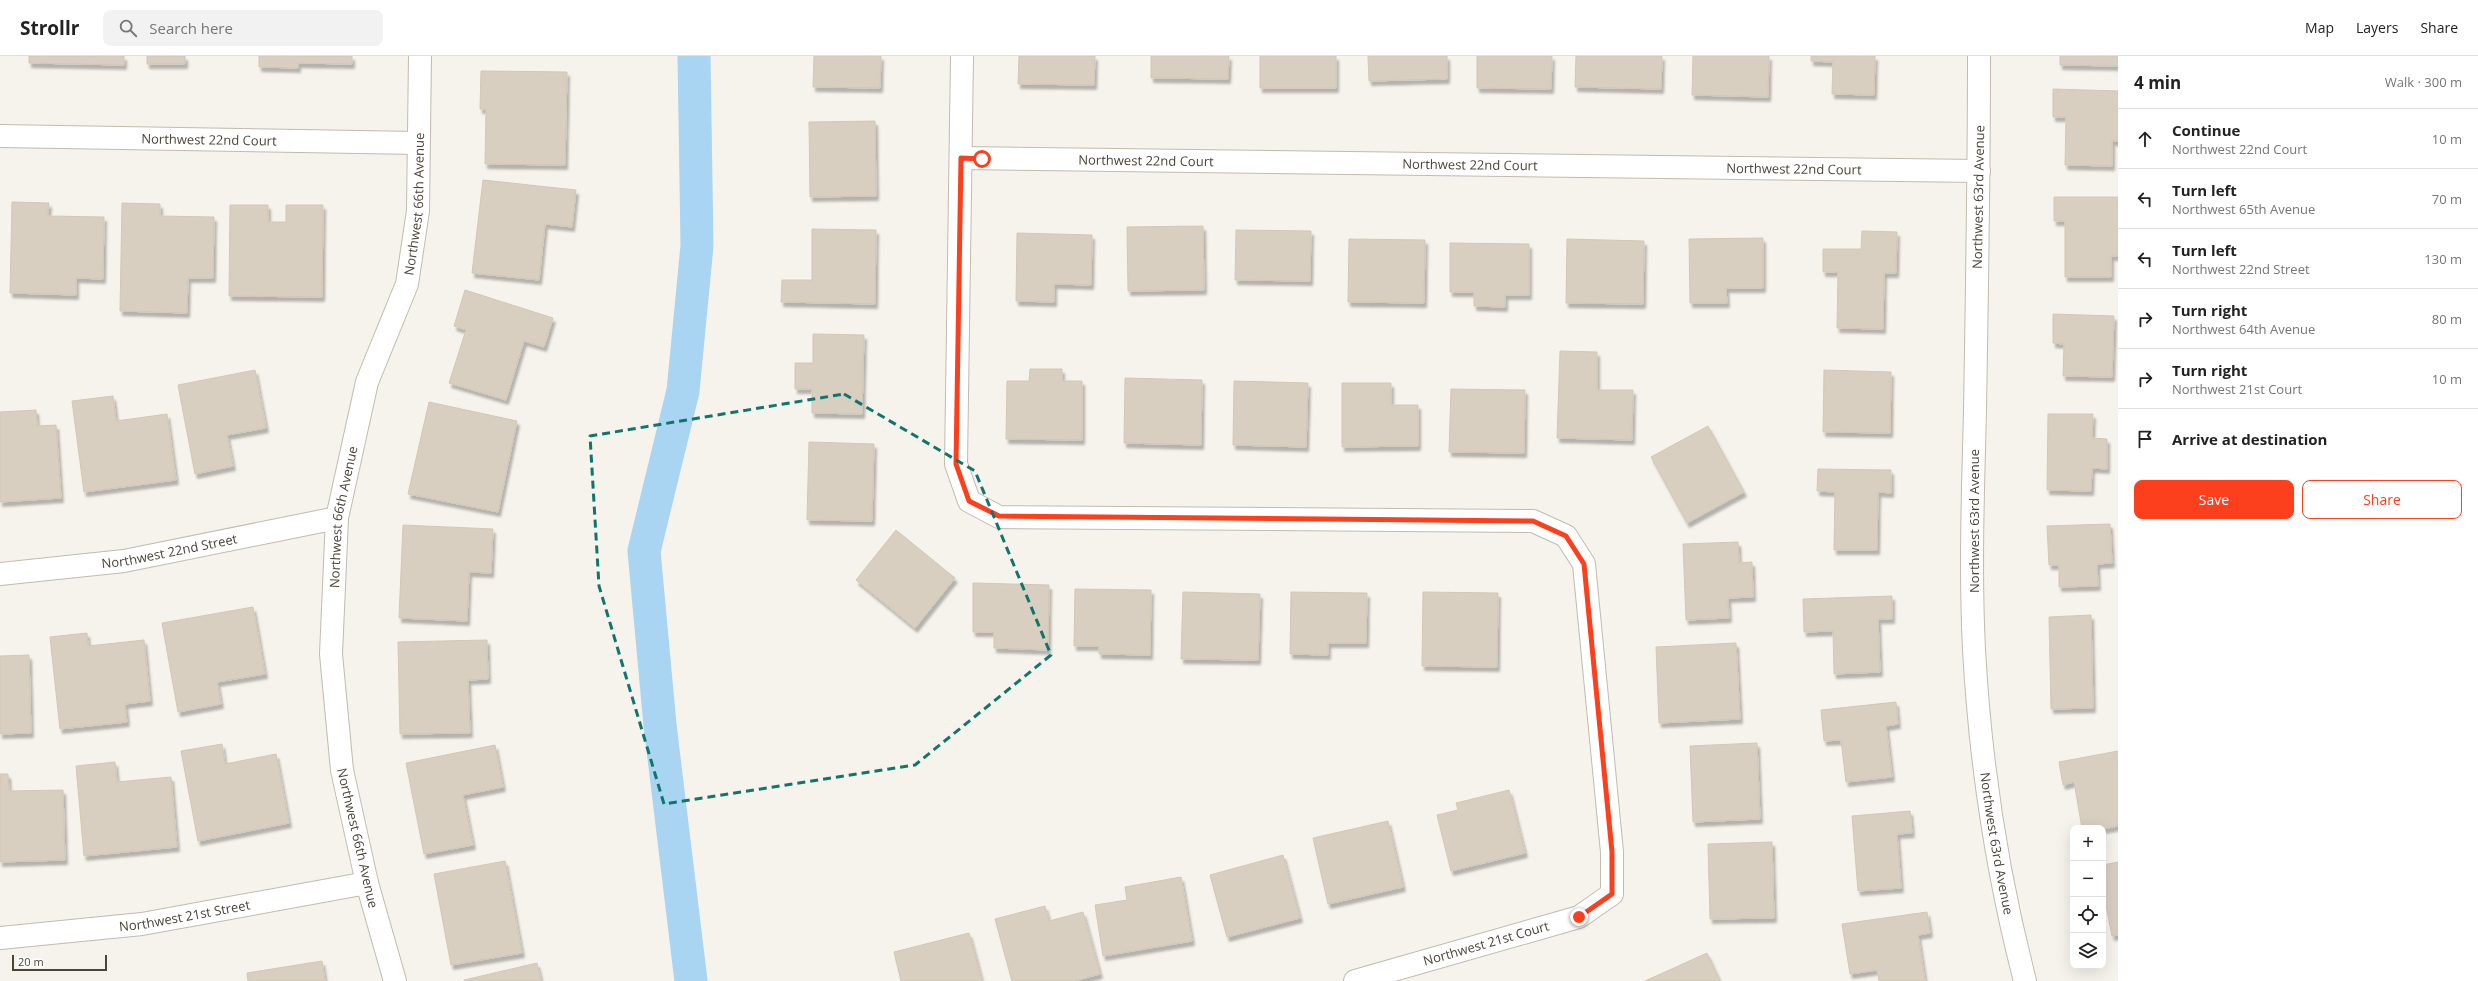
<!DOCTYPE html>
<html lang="en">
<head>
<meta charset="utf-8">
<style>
  :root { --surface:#fff; --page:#f2f2f2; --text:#222; --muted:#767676; --line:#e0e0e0; --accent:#fc3f1d }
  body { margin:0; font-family:"Open Sans",sans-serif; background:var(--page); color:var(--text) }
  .controls { position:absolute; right:12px; bottom:12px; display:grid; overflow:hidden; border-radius:8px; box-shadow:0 4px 16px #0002 }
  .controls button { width:36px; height:36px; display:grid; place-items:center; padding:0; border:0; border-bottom:1px solid var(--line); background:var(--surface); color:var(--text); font:20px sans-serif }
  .scale { position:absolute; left:12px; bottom:10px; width:95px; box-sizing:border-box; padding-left:4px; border:2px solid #4b4439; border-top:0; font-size:11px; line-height:14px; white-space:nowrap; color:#4b4439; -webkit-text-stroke:3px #fff; paint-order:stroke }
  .stop { position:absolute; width:12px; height:12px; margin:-9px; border:3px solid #fc3f1d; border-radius:50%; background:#fff }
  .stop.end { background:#fc3f1d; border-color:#fff; box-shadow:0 1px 4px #0008 }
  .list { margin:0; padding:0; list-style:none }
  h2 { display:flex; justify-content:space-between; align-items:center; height:52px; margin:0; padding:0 16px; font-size:17px }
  h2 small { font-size:13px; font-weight:400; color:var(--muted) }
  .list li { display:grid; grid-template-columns:26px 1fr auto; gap:12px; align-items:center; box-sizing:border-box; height:60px; padding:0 16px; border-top:1px solid var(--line) }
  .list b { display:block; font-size:15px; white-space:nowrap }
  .list p { margin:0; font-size:13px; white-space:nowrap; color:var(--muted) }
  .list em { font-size:13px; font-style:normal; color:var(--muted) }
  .actions { display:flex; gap:8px; padding:12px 16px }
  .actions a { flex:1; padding:9px 0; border:1px solid var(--accent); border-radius:8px; text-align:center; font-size:14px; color:var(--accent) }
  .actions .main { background:var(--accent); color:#fff }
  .icon { flex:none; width:22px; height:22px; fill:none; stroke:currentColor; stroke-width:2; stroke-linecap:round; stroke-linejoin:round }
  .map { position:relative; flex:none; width:2118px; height:925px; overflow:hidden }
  header { display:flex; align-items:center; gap:24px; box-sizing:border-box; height:56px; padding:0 20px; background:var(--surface); border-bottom:1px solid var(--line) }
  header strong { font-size:19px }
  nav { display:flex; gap:22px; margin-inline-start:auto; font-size:14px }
  .search { width:280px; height:36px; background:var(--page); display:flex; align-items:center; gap:10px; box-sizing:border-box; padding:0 14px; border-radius:8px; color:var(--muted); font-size:15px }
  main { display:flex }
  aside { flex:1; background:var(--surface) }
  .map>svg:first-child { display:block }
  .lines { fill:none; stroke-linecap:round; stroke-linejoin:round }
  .canal { stroke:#a9d4f2; stroke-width:33 }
  .building { fill:#d8cfc1; stroke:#d3c7b4; filter:url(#shadow) }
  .street-casing { stroke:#c2bbae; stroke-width:24 }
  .street { stroke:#fff; stroke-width:22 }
  .route { stroke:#fc3f1d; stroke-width:5 }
  .marked { fill:none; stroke:#0f766e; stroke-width:3; stroke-dasharray:8 5; stroke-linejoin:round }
  .labels { text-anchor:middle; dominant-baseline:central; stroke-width:3; stroke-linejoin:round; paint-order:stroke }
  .street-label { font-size:13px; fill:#4b4439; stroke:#fff }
</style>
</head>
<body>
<header>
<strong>Strollr</strong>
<div class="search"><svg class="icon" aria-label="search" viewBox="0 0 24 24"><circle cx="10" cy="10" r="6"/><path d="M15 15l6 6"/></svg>Search here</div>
<nav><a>Map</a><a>Layers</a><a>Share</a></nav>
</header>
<main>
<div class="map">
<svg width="2118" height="925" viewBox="0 0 2118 925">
  <defs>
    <filter id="shadow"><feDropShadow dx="2.5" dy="4.5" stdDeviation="1" flood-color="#0004"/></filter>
  </defs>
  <rect width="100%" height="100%" fill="#f6f3ec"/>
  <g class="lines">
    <path class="canal" d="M691 925 660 669 644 495 683 335 697 190 694 0"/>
  </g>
  <path class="building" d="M29 0H124V9L29 7Z
    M147 0H185V8H147Z
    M259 0H352V8L298 7V12L259 11Z
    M814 0H881L880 32 813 31Z
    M1019 0H1095L1094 29 1018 28Z
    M1151 0H1229L1228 23 1151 22Z
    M1260 0H1336V32H1260Z
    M1368 0H1447V23L1369 25Z
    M1477 0H1552L1551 33 1477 32Z
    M1576 0H1662L1661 33 1575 31Z
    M1693 0H1769L1768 41 1692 39Z
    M1811 0H1875L1874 39 1832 38 1833 6 1811 5Z
    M2060 0H2118V10L2060 9Z
    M481 15 567 16 565 109 485 108 486 53H480Z
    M2053 33 2118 35V85H2112V110L2065 109 2066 61H2053Z
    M875 65 876 140 810 141 809 66Z
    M483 124 576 134 572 171 545 168 539 224 472 217Z
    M2054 141H2118V200H2111V221H2065V165H2054Z
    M12 146 49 147 48 160 104 161 103 223 76 222V239L10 237Z
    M122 147 160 148V160L214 161 213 222H188L187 257 120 255Z
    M230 149H268V166H286V149H323L322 241 229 240Z
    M1203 170 1204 234 1128 235 1127 171Z
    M812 173 876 174 875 248 781 246 782 224H812Z
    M1236 174 1311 175 1310 225 1235 224Z
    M1862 175 1897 176 1896 217H1884L1883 273 1837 272 1838 216H1823V193H1861Z
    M1017 177 1092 179 1091 229 1054 228V246L1016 245Z
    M1763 182V232H1726L1727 247H1690L1689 183Z
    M1349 183 1425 184 1424 247 1348 246Z
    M1567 183 1644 185 1643 248 1566 247Z
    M1450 187 1529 188V239H1505V251L1474 250V236H1450Z
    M465 234 553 262 544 291 524 285 506 344 449 327 466 274 454 270Z
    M2053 258 2114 260 2112 321 2063 320 2064 288 2053 287Z
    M813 278 864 279 862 358 812 357V333H795V307H813Z
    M1560 295 1597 296V334H1633L1632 384 1557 382Z
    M1030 313H1062V325H1082V384L1006 383 1007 325H1029Z
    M255 314 266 372 227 379 233 410 195 418 178 329Z
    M1824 314 1891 316 1890 377 1823 376Z
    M1125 322 1202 324 1201 389 1124 387Z
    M1234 325 1308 327 1306 391 1233 389Z
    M1342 327H1391V349H1418V390L1342 391Z
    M1451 333 1525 334 1524 397 1449 396Z
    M113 340 116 365 167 358 176 424 84 436 72 345Z
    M429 346 517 365 498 456 408 438Z
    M36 354 37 370 56 369 61 442 0 446V356Z
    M2048 358H2093L2092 382 2107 383V413L2092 412 2091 435 2047 434Z
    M1708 370 1744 436 1687 467 1651 401Z
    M809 386 874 388 872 465 807 464Z
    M1818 413 1891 414V437L1878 436 1877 494H1834L1835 436 1817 435Z
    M2110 468 2112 507 2097 508 2098 530 2059 531V509H2049L2047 470Z
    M403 469 493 473 491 517 469 516 467 565 399 562Z
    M896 474 955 522 915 572 856 524Z
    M1738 486 1739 507 1752 506 1753 541 1728 542 1729 562 1686 564 1683 488Z
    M973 527 1049 529 1048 594 994 592V576H973Z
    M1075 533 1151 534 1150 599 1099 598V590H1074Z
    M1183 536 1260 538 1258 604 1181 603Z
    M1291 536 1367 537 1366 587H1328V599L1290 598Z
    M1423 536 1498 537 1497 611 1422 610Z
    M1892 540V563H1878L1880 616 1834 618 1833 575 1804 576 1803 543Z
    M253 551 265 618 217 626 221 648 178 656 162 567Z
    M2091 559 2093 652 2051 653 2049 561Z
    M87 577 88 590 144 584 150 645 125 648 127 666 60 673 50 581Z
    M487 584 488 623 468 624 470 677 400 678 398 586Z
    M1736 587 1740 663 1659 667 1656 591Z
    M29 599 31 677 0 678V600Z
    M1896 646 1898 668 1886 670 1892 721 1846 726 1841 684 1824 685 1821 654Z
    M1757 687 1760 763 1693 766 1690 690Z
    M222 688 225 708 276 698 289 767 198 785 181 695Z
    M495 689 503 731 463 739 473 789 424 798 406 707Z
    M2118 695V770L2103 773 2082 772 2074 726 2063 729 2059 706Z
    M115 706 117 726 171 721 177 791 84 800 76 710Z
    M0 718H8L9 735 63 734 65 804 0 806Z
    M1509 734 1525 797 1451 815 1437 759 1458 754 1456 747Z
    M1910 755 1912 777 1897 778 1901 832 1858 835 1852 760Z
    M1388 765 1403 831 1328 848 1313 782Z
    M1772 786 1774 862 1710 863 1708 788Z
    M1283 799 1300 862 1227 881 1210 819Z
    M505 805 522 897 451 909 434 818Z
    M2118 806V879L2112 880 2103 834V809Z
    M1181 821 1192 885 1103 900 1095 849 1127 844 1125 831Z
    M1045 850 1049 865 1083 856 1100 918 1074 925H1012L995 863Z
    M1927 856 1930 877 1918 879 1925 925H1879L1877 914 1850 918 1842 868Z
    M969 877 982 925H901L894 896Z
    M1707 897 1720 925H1645Z
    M322 905 325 925H248L247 917Z
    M537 907 541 925H464V924Z"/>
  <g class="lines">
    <g class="street-casing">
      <g id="street">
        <path d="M962 0 956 408 969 445 999 461 1533 465 1566 480 1584 508 1612 796V838L1579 861 1355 925"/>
        <path id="s1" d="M1979 0C1979 118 1977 237 1975 355 1973 434 1970 514 1974 593 1980 704 1997 817 2025 925"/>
        <path id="s2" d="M0 80 418 87"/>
        <path id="s3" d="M961 102 1979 115"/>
        <path id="s4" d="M0 518 124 505 337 462"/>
        <path id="s5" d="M0 882 142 868 367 827"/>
        <path id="s6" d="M395 925 367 827 342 714 331 598 337 462 367 326 407 228 418 155 420 0"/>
      </g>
    </g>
    <use href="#street" class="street"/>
  </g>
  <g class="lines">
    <path class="route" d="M982 103 961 102 956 408 969 445 999 460 1533 465 1566 480 1584 508 1612 796V838L1579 861"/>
  </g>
  <path class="marked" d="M844 338 975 415 1051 599 915 709 664 748 599 530 590 380Z"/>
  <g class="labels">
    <g class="street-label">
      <text stroke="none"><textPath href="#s2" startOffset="209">Northwest 22nd Court</textPath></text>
      <text stroke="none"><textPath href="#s3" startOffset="185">Northwest 22nd Court</textPath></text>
      <text stroke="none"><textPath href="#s3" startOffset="509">Northwest 22nd Court</textPath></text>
      <text stroke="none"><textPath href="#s3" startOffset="833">Northwest 22nd Court</textPath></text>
      <text transform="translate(1978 141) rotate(-89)">Northwest 63rd Avenue</text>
      <text stroke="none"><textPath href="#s6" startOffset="796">Northwest 66th Avenue</textPath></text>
      <text stroke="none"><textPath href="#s6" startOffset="472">Northwest 66th Avenue</textPath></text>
      <text transform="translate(1974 465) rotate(-90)">Northwest 63rd Avenue</text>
      <text stroke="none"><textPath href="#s4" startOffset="171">Northwest 22nd Street</textPath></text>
      <text transform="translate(358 782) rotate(77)">Northwest 66th Avenue</text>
      <text stroke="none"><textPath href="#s1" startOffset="789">Northwest 63rd Avenue</textPath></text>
      <text stroke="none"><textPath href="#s5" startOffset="186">Northwest 21st Street</textPath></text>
      <text transform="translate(1486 887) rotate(-16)">Northwest 21st Court</text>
    </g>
  </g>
</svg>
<div class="controls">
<button>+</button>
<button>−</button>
<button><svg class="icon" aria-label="locate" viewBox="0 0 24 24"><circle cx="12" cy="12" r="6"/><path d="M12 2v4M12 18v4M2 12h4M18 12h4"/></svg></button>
<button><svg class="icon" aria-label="layers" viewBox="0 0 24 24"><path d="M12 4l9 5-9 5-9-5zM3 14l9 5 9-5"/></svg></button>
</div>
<div class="scale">20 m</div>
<div class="stop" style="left:982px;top:103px"></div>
<div class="stop end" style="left:1579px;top:861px"></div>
</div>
<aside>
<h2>4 min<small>Walk · 300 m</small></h2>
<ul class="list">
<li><svg class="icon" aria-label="ahead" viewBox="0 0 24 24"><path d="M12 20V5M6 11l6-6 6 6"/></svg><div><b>Continue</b><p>Northwest 22nd Court</p></div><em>10 m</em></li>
<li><svg class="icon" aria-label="left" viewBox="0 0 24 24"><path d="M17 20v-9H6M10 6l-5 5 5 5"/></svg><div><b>Turn left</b><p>Northwest 65th Avenue</p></div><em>70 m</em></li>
<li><svg class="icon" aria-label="left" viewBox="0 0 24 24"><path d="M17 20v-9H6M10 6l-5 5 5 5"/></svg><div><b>Turn left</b><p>Northwest 22nd Street</p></div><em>130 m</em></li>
<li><svg class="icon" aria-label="right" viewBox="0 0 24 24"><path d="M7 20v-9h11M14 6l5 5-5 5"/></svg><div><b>Turn right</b><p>Northwest 64th Avenue</p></div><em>80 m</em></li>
<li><svg class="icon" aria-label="right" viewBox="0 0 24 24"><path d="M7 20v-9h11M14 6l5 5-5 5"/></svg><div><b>Turn right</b><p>Northwest 21st Court</p></div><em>10 m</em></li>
<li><svg class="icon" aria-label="arrive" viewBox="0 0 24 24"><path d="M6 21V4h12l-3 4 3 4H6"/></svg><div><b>Arrive at destination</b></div></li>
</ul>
<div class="actions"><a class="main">Save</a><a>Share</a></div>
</aside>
</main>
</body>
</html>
